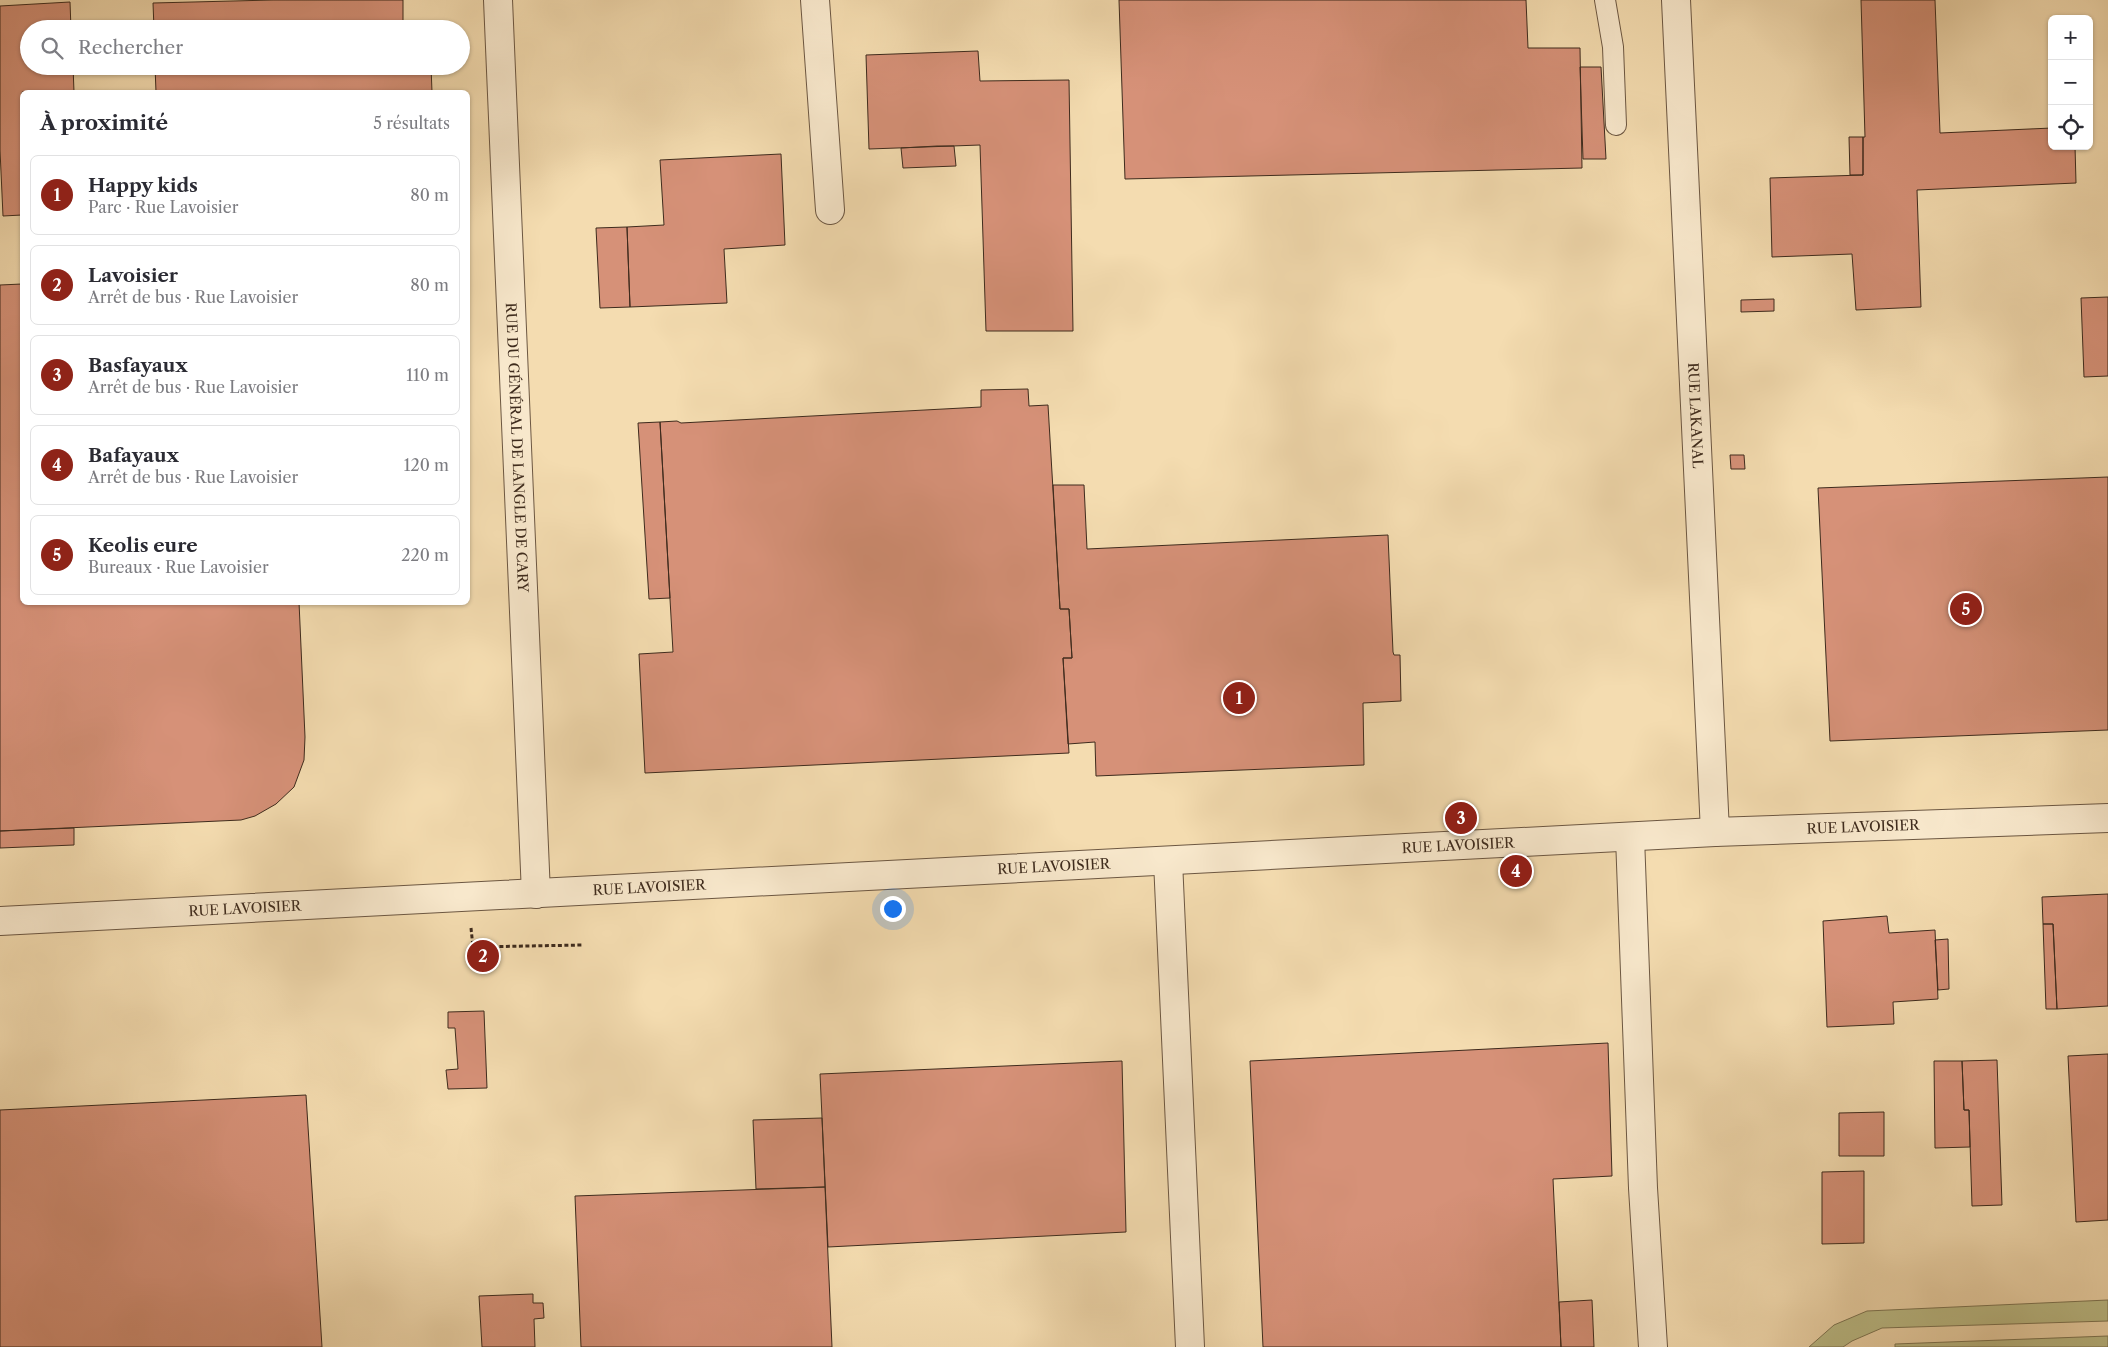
<!DOCTYPE html>
<html lang="fr">
<head>
<meta charset="utf-8">
<style>
  :root { --surface:#fff; --page:#f2f2f3; --text:#2b2b33; --muted:#7c7c81; --line:#e1e1e2; --accent:#8f2418 }
  body { margin:0; font-family:"Libre Caslon Text",serif; background:var(--page); color:var(--text) }
  .controls { position:absolute; right:15px; top:15px; display:grid; overflow:hidden; border-radius:8px; box-shadow:0 1px 4px #0004 }
  .controls button { width:45px; height:45px; display:grid; place-items:center; padding:0; border:0; border-bottom:1px solid var(--line); background:var(--surface); color:var(--text); font:25px sans-serif }
  .you { position:absolute; left:892px; top:908px; width:18px; height:18px; margin:-12px; border:4px solid #fff; border-radius:50%; background:#1a73e8; box-shadow:0 0 0 8px #1a73e833 }
  .badge { display:grid; place-items:center; width:32px; height:32px; border-radius:50%; background:var(--accent); color:#fff; font-size:16px; font-weight:700 }
  .pin { position:absolute; translate:-50% -50%; border:2px solid #fff; box-shadow:0 1px 5px #0006 }
  .list { margin:0; padding:0; list-style:none }
  h2 { display:flex; justify-content:space-between; align-items:center; height:65px; margin:0; padding:0 20px; font-size:21px }
  h2 small { font-size:16px; font-weight:400; color:var(--muted) }
  .list li { display:grid; grid-template-columns:32px 1fr auto; gap:15px; align-items:center; box-sizing:border-box; height:80px; margin:0 10px 10px; padding:0 10px; border:1px solid var(--line); border-radius:8px }
  .list b { display:block; font-size:19px; white-space:nowrap }
  .list p { margin:0; font-size:16px; white-space:nowrap; color:var(--muted) }
  .list em { font-size:16px; font-style:normal; color:var(--muted) }
  .icon { flex:none; width:28px; height:28px; fill:none; stroke:currentColor; stroke-width:2; stroke-linecap:round; stroke-linejoin:round }
  .map { position:relative; flex:none; width:2108px; height:1347px; overflow:hidden }
  .search { position:absolute; background:var(--surface); box-shadow:0 1px 4px #0004; left:20px; top:20px; width:450px; height:55px; display:flex; align-items:center; gap:12px; box-sizing:border-box; padding:0 18px; border-radius:28px; color:var(--muted); font-size:19px }
  .panel { position:absolute; background:var(--surface); box-shadow:0 1px 4px #0004; left:20px; top:90px; width:450px; height:515px; border-radius:8px }
  .map>svg:first-child { display:block }
  .green { fill:#bec08a; stroke:#7e7654 }
  .building { fill:#d69178; stroke:#3e2b1d }
  .lines { fill:none; stroke-linecap:round; stroke-linejoin:round }
  .service-casing { stroke:#6c5742; stroke-width:22 }
  .minor-casing { stroke:#6c5742; stroke-width:30 }
  .tertiary-casing { stroke:#6c5742; stroke-width:30 }
  .path { stroke:#3e2b1d; stroke-width:3; stroke-dasharray:4 2.5; stroke-linecap:butt }
  .service { stroke:#f8e8cc; stroke-width:20 }
  .minor { stroke:#f8e8cc; stroke-width:28 }
  .tertiary { stroke:#f8e8cc; stroke-width:28 }
  .labels { text-anchor:middle; dominant-baseline:central; stroke-width:5; stroke-linejoin:round; paint-order:stroke }
  .street-label { font-size:14px; fill:#3e2b1d; stroke:#f8e8cc }
</style>
</head>
<body>
<div class="map">
<svg width="2108" height="1347" viewBox="0 0 2108 1347">
  <rect width="100%" height="100%" fill="#f4dcb0"/>
  <filter id="stains"><feTurbulence type="fractalNoise" baseFrequency=".004" numOctaves="4"/><feColorMatrix values="0 0 0 0 .2 0 0 0 0 .09 0 0 0 0 .02 0 0 0 .5 -.17"/></filter>
  <radialGradient id="worn" r=".72"><stop offset=".6" stop-color="#630" stop-opacity="0"/><stop offset="1" stop-color="#630" stop-opacity=".3"/></radialGradient>
  <path class="green" d="M2108 1300V1321L1882 1328 1852 1341 1843 1347H1809L1834 1325 1867 1311Z
    M2108 1336V1347H1895V1344Z"/>
  <path class="building" d="M273 0H403V28L430 27V29H154L153 3Z
    M1119 0H1526L1528 48H1580L1582 168 1125 179Z
    M1861 0H1935L1940 133 2052 128V146H2075L2076 183 1917 190 1921 307 1856 310 1852 254 1772 257 1770 178 1863 175V137H1865Z
    M70 2 71 29H29V66H73L74 92H22V215L3 216 0 150V6Z
    M978 51 980 81 1069 80 1073 331H986L980 145 869 149 866 55Z
    M155 66H431L432 92H156Z
    M1580 67H1601L1606 159H1583Z
    M1849 137H1863V175H1850Z
    M937 146H954L956 166 903 168 901 148Z
    M781 154 785 245 724 249 727 303 630 307 627 227 664 225 660 160Z
    M627 227 630 307 600 308 596 228Z
    M22 284V602H299L305 737 304 760 294 787 276 804 255 816 241 820 0 831V285Z
    M2108 297V376L2084 377 2081 298Z
    M1774 299V311L1741 312V300Z
    M1028 389 1029 406 1048 405 1060 609H1069L1072 658H1063L1069 753 645 773 639 654 673 652 660 422 677 421 681 423 981 407V390Z
    M660 422 670 598 649 599 638 423Z
    M1730 455H1744L1745 469H1731Z
    M2108 477V730L1830 741 1818 488Z
    M1053 485H1084L1087 549 1388 535 1393 652 1394 655H1400L1401 701 1363 703 1364 765 1096 776 1095 742 1068 744 1063 658H1072L1069 609H1060Z
    M74 828V845L0 848V831Z
    M2108 894V1006L2057 1009 2053 924H2043L2042 897Z
    M1887 916 1889 933 1935 930 1938 999 1893 1002 1894 1024 1827 1027 1823 921Z
    M2043 924H2053L2057 1009H2046Z
    M1948 939 1949 989 1938 990 1935 940Z
    M484 1011 487 1088 448 1089 446 1070 458 1069 455 1028H448V1012Z
    M1608 1043 1612 1176 1553 1179 1561 1347H1263L1250 1061Z
    M2108 1054V1220L2076 1222 2068 1056Z
    M1997 1060 2002 1205 1972 1206 1969 1110H1964L1962 1061Z
    M1122 1061 1126 1232 828 1247 820 1074Z
    M1934 1061H1962L1964 1110H1969L1970 1147 1935 1148Z
    M306 1095 322 1347H0V1110Z
    M1884 1112V1156H1839V1113Z
    M822 1118 825 1187 756 1189 753 1120Z
    M1864 1171V1243L1822 1244V1172Z
    M825 1187 832 1347H581L575 1196Z
    M533 1294V1303H543L544 1318 534 1319 535 1347H482L479 1296Z
    M1592 1300 1594 1347H1561L1559 1302Z"/>
  <g class="lines">
    <g class="service-casing">
      <path id="service" d="M1605 0 1613 47 1616 125"/>
    </g>
    <g class="minor-casing">
      <g id="minor">
        <path id="s1" d="M498 0 536 894"/>
        <path d="M815 0 830 210"/>
        <path d="M1630 837 1643 1188 1653 1347"/>
        <path d="M1168 861 1190 1347"/>
        <path id="s2" d="M0 921 1715 832"/>
      </g>
    </g>
    <g class="tertiary-casing">
      <g id="tertiary">
        <path id="s3" d="M1676 0 1715 832 2108 818"/>
      </g>
    </g>
    <path class="path" d="M471 928 473 947 583 945"/>
    <use href="#service" class="service"/>
    <use href="#minor" class="minor"/>
    <use href="#tertiary" class="tertiary"/>
  </g>
  <g class="labels">
    <g class="street-label">
      <text stroke="none"><textPath href="#s3" startOffset="416">RUE LAKANAL</textPath></text>
      <text stroke="none"><textPath href="#s1" startOffset="448">RUE DU GÉNÉRAL DE LANGLE DE CARY</textPath></text>
      <text stroke="none"><textPath href="#s3" startOffset="981">RUE LAVOISIER</textPath></text>
      <text stroke="none"><textPath href="#s2" startOffset="1460">RUE LAVOISIER</textPath></text>
      <text stroke="none"><textPath href="#s2" startOffset="1055">RUE LAVOISIER</textPath></text>
      <text stroke="none"><textPath href="#s2" startOffset="650">RUE LAVOISIER</textPath></text>
      <text stroke="none"><textPath href="#s2" startOffset="245">RUE LAVOISIER</textPath></text>
    </g>
  </g>
  <rect width="100%" height="100%" filter="url(#stains)"/>
  <rect width="100%" height="100%" fill="url(#worn)"/>
</svg>
<div class="controls">
<button>+</button>
<button>−</button>
<button><svg class="icon" aria-label="locate" viewBox="0 0 24 24"><circle cx="12" cy="12" r="6"/><path d="M12 2v4M12 18v4M2 12h4M18 12h4"/></svg></button>
</div>
<div class="you"></div>
<div class="pin badge" style="left:1239px;top:698px">1</div>
<div class="pin badge" style="left:483px;top:956px">2</div>
<div class="pin badge" style="left:1461px;top:818px">3</div>
<div class="pin badge" style="left:1516px;top:871px">4</div>
<div class="pin badge" style="left:1966px;top:609px">5</div>
<div class="search"><svg class="icon" aria-label="search" viewBox="0 0 24 24"><circle cx="10" cy="10" r="6"/><path d="M15 15l6 6"/></svg>Rechercher</div>
<section class="panel">
<h2>À proximité<small>5 résultats</small></h2>
<ul class="list">
<li><span class="badge">1</span><div><b>Happy kids</b><p>Parc · Rue Lavoisier</p></div><em>80 m</em></li>
<li><span class="badge">2</span><div><b>Lavoisier</b><p>Arrêt de bus · Rue Lavoisier</p></div><em>80 m</em></li>
<li><span class="badge">3</span><div><b>Basfayaux</b><p>Arrêt de bus · Rue Lavoisier</p></div><em>110 m</em></li>
<li><span class="badge">4</span><div><b>Bafayaux</b><p>Arrêt de bus · Rue Lavoisier</p></div><em>120 m</em></li>
<li><span class="badge">5</span><div><b>Keolis eure</b><p>Bureaux · Rue Lavoisier</p></div><em>220 m</em></li>
</ul>
</section>
</div>
</body>
</html>
